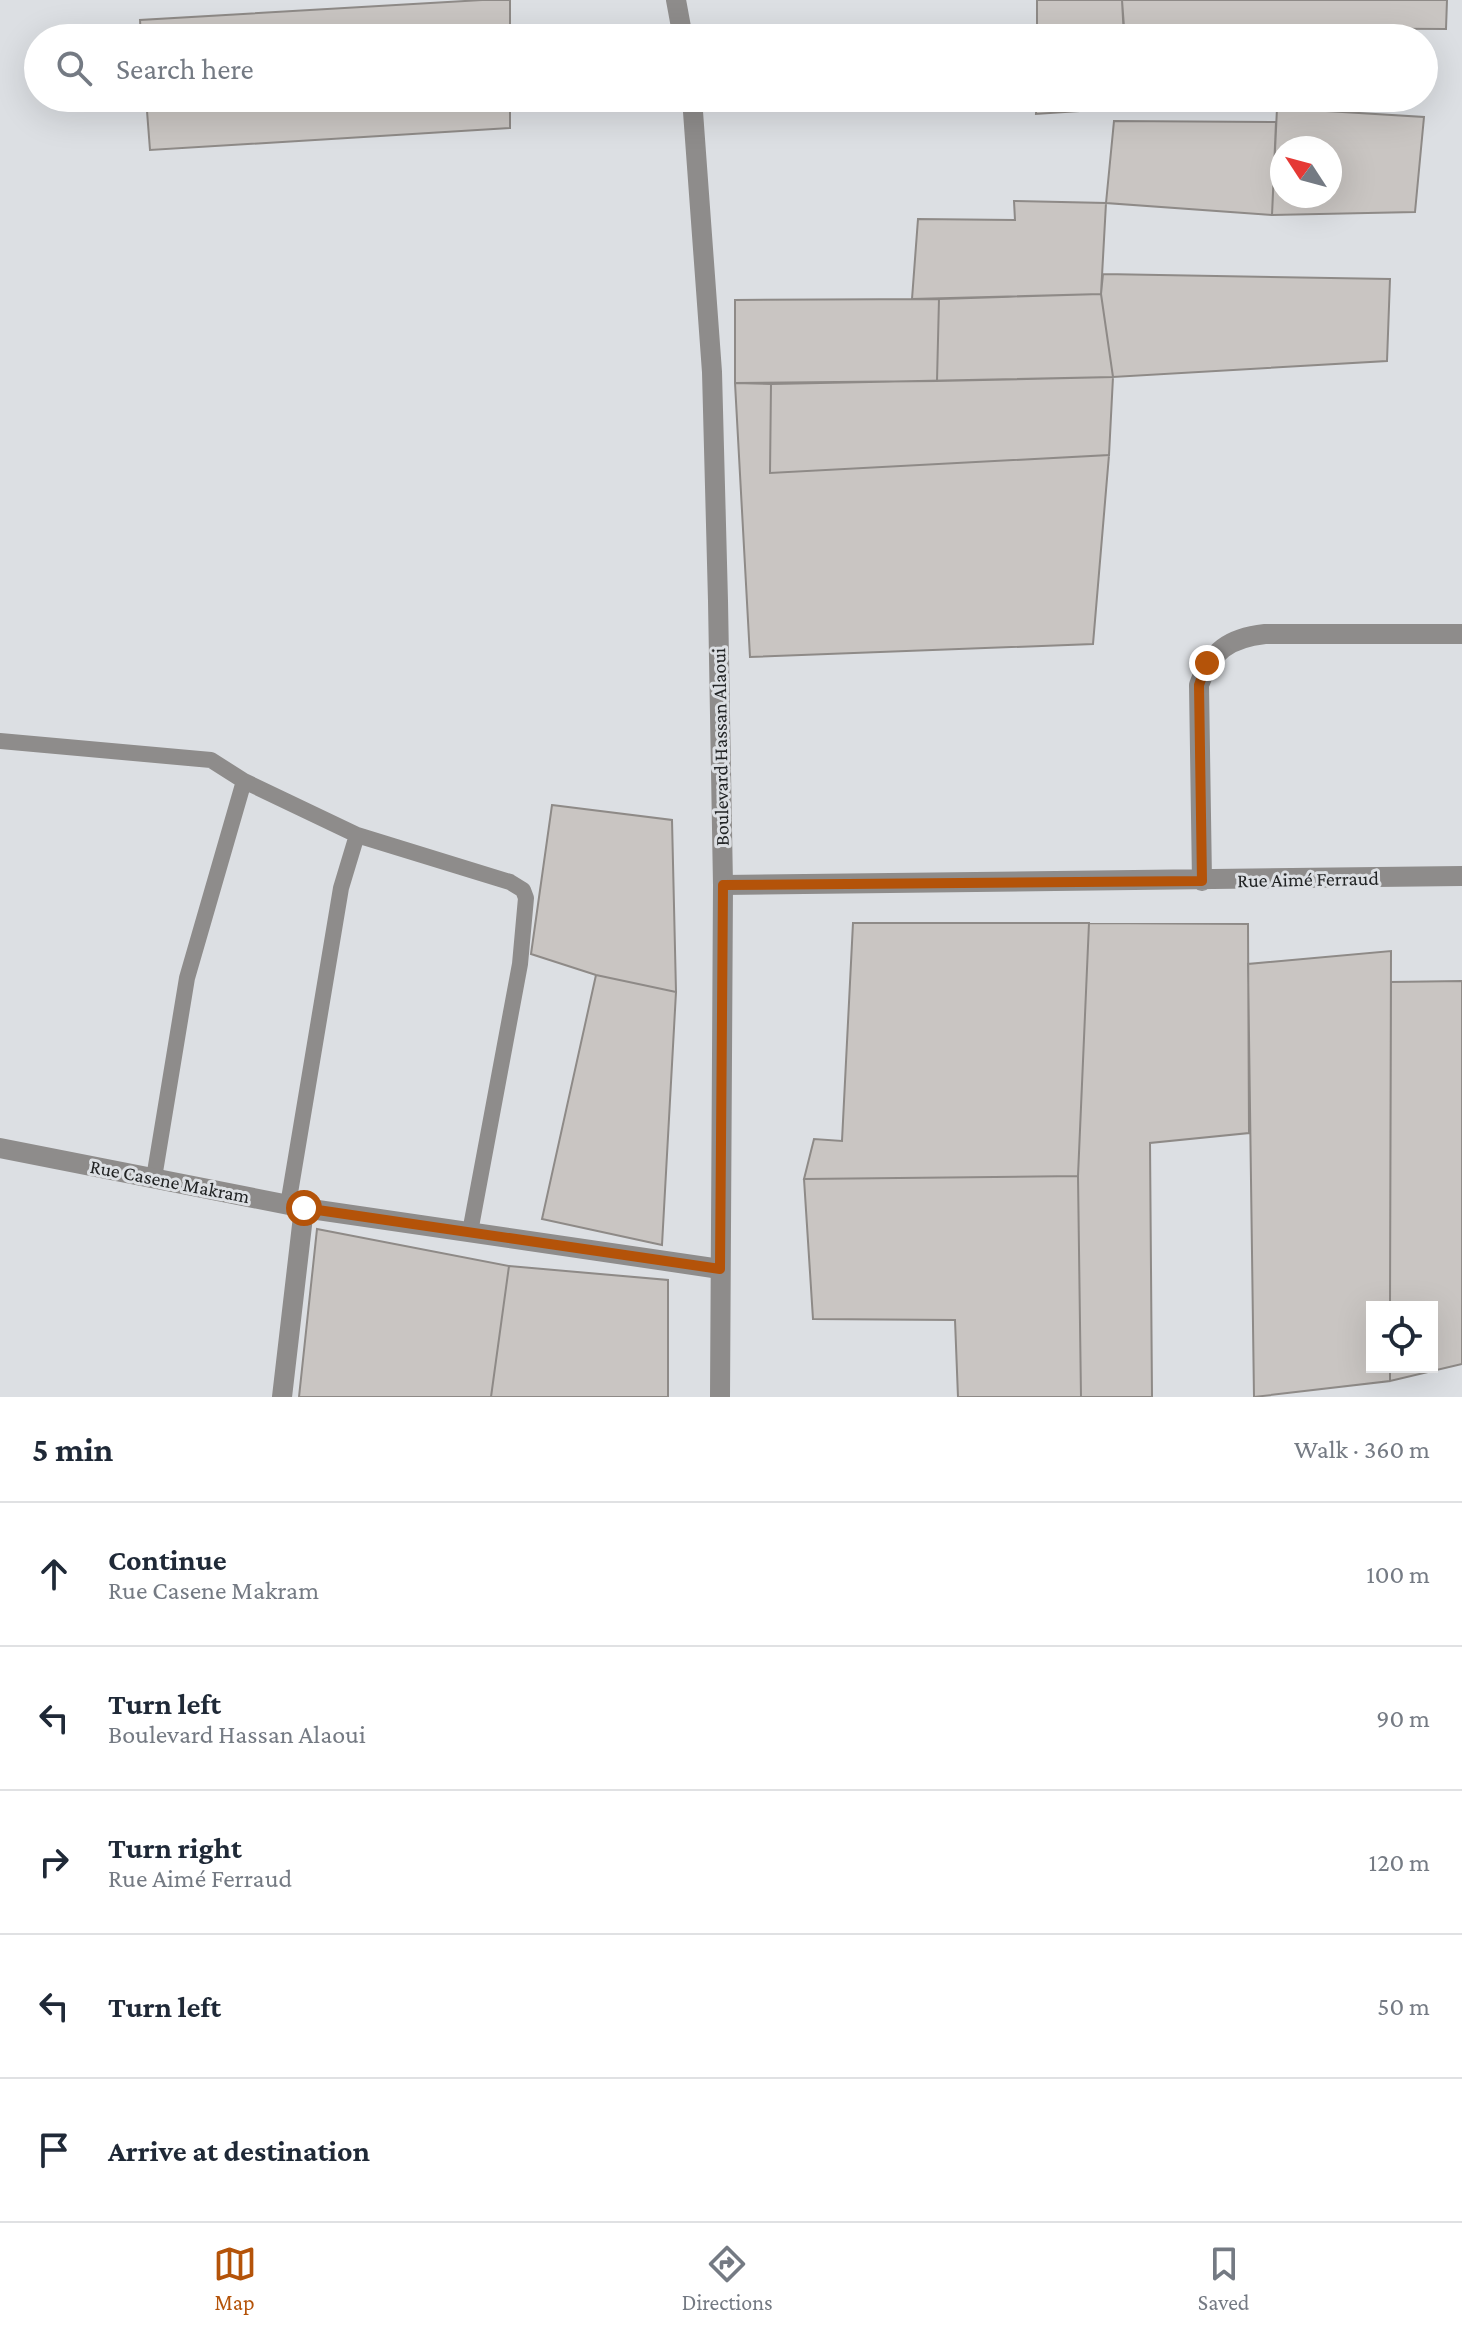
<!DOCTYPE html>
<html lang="en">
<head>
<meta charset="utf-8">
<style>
  :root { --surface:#fff; --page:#f6f6f7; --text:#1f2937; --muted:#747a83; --line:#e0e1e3; --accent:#b45309 }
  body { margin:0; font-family:"Crimson Pro",serif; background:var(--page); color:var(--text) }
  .controls { position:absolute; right:24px; bottom:24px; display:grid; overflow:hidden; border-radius:0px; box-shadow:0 8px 32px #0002 }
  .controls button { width:72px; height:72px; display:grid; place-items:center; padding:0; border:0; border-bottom:2px solid var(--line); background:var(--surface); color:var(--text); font:40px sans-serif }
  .compass { position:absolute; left:1270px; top:136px; width:72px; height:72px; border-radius:50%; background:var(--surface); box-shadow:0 8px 32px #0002; rotate:306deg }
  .stop { position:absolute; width:24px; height:24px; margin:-18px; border:6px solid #b45309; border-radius:50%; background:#fff }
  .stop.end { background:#b45309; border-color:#fff; box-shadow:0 2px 8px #0008 }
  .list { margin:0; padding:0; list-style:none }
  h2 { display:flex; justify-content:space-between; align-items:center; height:104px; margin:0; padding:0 32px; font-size:34px }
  h2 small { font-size:26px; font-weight:400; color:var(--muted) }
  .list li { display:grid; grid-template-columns:52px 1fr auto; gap:24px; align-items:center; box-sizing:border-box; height:144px; padding:0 32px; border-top:2px solid var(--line) }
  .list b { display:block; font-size:30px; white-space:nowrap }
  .list p { margin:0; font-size:26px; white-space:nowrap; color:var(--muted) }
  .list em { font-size:26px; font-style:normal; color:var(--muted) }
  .icon { flex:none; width:44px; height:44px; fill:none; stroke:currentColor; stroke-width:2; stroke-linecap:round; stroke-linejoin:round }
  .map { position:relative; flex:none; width:1462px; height:1397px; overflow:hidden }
  .search { position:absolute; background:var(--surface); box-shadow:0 8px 32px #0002; left:24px; right:24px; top:24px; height:88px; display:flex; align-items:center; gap:20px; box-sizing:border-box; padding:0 28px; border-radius:44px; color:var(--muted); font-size:30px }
  .sheet { height:824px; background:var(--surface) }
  nav { display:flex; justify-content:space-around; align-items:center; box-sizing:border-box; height:112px; border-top:2px solid var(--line); background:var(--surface); font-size:22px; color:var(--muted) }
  nav a { display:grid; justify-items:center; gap:4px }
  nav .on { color:var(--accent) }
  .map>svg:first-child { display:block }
  .building { fill:#c9c5c2; stroke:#8e8a87; stroke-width:2; fill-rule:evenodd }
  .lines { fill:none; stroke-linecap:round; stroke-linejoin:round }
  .service { stroke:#8e8c8b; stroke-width:16 }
  .minor { stroke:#8e8c8b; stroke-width:20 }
  .tertiary { stroke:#8e8c8b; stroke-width:20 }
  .route { stroke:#b45309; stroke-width:10 }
  .labels { text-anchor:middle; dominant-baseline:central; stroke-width:6; stroke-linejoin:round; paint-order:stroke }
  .street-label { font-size:20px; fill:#222425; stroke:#dcdfe3 }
</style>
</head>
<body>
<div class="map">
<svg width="1462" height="1397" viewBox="0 0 1462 1397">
  <rect width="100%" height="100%" fill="#dcdfe3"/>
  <path class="building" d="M482 0H510V38H141L140 20Z
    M1037 0H1122L1124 38H1037Z
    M1122 0H1447L1446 29 1124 27Z
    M146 98H510V128L150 150Z
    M1037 98H1124V108L1036 114Z
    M1277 108 1424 117 1415 212 1272 215ZM1282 148H1330V196H1282Z
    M1114 121 1276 122 1272 215 1106 203Z
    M1014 201 1106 203 1101 294 912 299 918 219 1015 220Z
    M1103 274 1390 279 1387 361 1113 377 1101 294Z
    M1101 294 1113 377 937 381 939 299Z
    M939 299 937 381 735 383V300Z
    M1113 377 1109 455 770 473 771 384Z
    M735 383 771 384 770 473 1109 455 1093 644 750 657Z
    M552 805 672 820 676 992 596 975 531 954Z
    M853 923H1089L1078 1176 804 1179 814 1139 842 1141Z
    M1089 923 1248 924 1249 1133 1150 1143 1152 1397H1081L1078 1176Z
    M1391 951 1390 1307H1372V1367H1390V1381L1254 1397 1248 964Z
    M596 975 676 992 662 1245 542 1219Z
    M1462 981V1364L1390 1381V1367H1432V1307H1390L1391 982Z
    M1078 1176 1081 1397H958L955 1320 813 1319 804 1179Z
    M317 1229 509 1266 491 1397H299Z
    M509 1266 668 1280V1397H491Z"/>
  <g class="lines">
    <path class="service" d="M0 741 211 760 244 781 357 835
      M154 1178 187 978 244 781
      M288 1205 341 888 357 835 510 882 523 890 526 898 520 964 470 1232"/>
    <path class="minor" d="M1202 881 1199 685C1211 651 1229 638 1265 634H1462
      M723 885 1462 876
      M0 1148 304 1208 720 1269
      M282 1397 304 1208"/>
    <path class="tertiary" d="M676 0 683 38
      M692 98 712 372 718 601 723 885 720 1397"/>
  </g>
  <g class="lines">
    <path class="route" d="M304 1208 720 1269 723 885 1202 881 1199 685 1207 663"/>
  </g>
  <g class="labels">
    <g class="street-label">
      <text transform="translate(720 747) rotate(-91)">Boulevard Hassan Alaoui</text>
      <text transform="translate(1308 879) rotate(-1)">Rue Aimé Ferraud</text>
      <text transform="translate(170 1181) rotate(11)">Rue Casene Makram</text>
    </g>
  </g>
</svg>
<div class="controls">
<button><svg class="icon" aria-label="locate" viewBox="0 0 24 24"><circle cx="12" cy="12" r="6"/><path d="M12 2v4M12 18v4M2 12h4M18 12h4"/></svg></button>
</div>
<svg class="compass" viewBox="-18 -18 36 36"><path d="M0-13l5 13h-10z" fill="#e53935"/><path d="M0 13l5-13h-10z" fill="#747a83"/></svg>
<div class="stop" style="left:304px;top:1208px"></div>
<div class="stop end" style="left:1207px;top:663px"></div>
<div class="search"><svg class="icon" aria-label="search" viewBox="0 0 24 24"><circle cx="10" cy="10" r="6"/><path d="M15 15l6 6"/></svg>Search here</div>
</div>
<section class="sheet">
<h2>5 min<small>Walk · 360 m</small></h2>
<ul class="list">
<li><svg class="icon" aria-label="ahead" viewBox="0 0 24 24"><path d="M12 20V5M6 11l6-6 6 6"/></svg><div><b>Continue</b><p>Rue Casene Makram</p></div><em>100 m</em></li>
<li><svg class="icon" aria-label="left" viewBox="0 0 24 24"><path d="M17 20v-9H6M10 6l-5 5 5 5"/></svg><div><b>Turn left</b><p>Boulevard Hassan Alaoui</p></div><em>90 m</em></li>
<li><svg class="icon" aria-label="right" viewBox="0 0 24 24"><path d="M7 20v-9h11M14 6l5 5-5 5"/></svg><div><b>Turn right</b><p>Rue Aimé Ferraud</p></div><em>120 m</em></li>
<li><svg class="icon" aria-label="left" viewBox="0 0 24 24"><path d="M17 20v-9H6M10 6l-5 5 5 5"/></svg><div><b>Turn left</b></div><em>50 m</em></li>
<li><svg class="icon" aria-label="arrive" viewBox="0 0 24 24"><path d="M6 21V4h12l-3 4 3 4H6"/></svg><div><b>Arrive at destination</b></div></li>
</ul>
</section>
<nav>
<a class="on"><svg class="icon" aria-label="map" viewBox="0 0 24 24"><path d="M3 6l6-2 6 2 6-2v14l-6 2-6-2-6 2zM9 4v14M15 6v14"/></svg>Map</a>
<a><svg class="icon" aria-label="directions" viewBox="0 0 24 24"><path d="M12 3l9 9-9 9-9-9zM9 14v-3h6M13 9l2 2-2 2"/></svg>Directions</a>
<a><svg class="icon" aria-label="saved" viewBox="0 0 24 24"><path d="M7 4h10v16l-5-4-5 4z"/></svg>Saved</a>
</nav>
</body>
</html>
